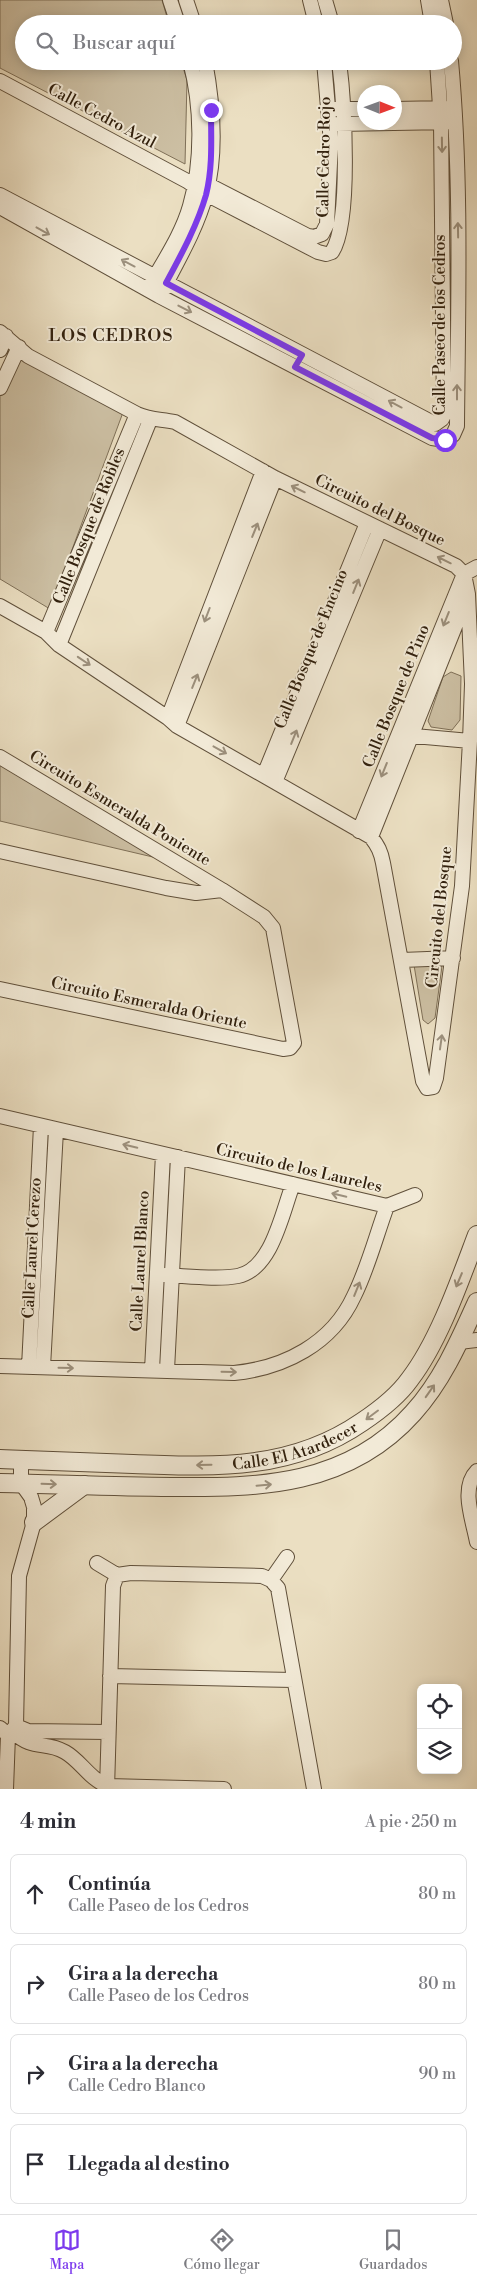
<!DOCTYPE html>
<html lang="es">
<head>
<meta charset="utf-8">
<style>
  :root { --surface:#fff; --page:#f7f7f7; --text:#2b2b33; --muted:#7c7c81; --line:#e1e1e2; --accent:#7c3aed }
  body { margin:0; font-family:"Libre Bodoni",serif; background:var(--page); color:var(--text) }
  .controls { position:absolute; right:15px; bottom:15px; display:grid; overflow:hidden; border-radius:8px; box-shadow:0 2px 12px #0003 }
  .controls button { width:45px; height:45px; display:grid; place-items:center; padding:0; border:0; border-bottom:1px solid var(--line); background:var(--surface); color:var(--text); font:25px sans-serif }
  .compass { position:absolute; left:357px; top:85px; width:45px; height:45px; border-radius:50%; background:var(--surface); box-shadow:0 2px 12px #0003; rotate:91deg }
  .stop { position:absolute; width:15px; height:15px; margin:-11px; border:4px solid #7c3aed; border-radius:50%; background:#fff }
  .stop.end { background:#7c3aed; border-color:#fff; box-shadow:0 1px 5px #0008 }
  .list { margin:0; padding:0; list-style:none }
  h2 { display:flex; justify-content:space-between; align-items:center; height:65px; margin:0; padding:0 20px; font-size:21px }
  h2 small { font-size:16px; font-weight:400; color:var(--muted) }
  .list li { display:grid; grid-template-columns:32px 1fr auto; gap:15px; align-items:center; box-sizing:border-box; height:80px; margin:0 10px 10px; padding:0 10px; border:1px solid var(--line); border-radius:8px }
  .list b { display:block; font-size:19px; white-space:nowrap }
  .list p { margin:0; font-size:16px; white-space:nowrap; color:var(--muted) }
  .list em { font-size:16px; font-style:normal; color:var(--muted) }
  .icon { flex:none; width:28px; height:28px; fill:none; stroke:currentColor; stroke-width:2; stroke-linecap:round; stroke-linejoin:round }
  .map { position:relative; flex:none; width:477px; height:1789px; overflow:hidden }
  .search { position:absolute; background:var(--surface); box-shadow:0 2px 12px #0003; left:15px; right:15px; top:15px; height:55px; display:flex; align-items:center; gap:12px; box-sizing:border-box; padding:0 18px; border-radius:28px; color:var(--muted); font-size:19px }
  .sheet { height:425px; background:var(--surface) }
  nav { display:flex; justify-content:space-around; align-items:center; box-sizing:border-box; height:70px; border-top:1px solid var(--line); background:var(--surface); font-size:14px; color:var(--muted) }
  nav a { display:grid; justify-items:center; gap:2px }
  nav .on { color:var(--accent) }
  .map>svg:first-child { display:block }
  .green { fill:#ccbfa3; stroke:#7f7058 }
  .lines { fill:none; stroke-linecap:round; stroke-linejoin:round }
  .minor-casing { stroke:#60503b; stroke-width:16 }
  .tertiary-casing { stroke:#60503b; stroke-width:20 }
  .minor { stroke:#f2ead7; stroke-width:14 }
  .tertiary { stroke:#f2ead7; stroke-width:18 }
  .oneway { stroke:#9c907d }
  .route { stroke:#7c3aed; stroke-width:6 }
  .labels { text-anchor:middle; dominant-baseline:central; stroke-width:4; stroke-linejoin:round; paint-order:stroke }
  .street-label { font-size:16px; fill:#32210e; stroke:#f2ead7 }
  .neighbourhood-label { font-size:18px; letter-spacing:1px; fill:#32210e; stroke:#f2ead7 }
</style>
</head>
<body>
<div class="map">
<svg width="477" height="1789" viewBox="0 0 477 1789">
  <rect width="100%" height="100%" fill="#ebdfc2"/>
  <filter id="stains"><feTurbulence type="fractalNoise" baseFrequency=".004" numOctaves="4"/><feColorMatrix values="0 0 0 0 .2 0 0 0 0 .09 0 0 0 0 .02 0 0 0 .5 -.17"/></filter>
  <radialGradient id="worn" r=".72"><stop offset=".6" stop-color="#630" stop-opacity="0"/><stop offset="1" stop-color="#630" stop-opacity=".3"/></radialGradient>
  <path class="green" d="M0 0H162L169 24H24V61H181L187 80 185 164 0 68Z
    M15 353 125 407 50 609 0 579V389Z
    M451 672 461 676 460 720 452 730 431 727 428 721 443 677Z
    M0 752 191 866 0 821Z
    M414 965 442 966 435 1018 428 1024 423 1020Z"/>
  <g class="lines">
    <g class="minor-casing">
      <path id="minor" d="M170 0 178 24
        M186 0 194 24
        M310 0 316 24
        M325 0 332 24
        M428 0 432 24
        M441 0 446 24
        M0 81 187 181 206 194 318 252 326 254 332 252
        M335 109H364
        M394 109 448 108
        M337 124 450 122
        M201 181 308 236 314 237 322 234
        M0 195 435 424 442 419 444 415 441 122 437 61
        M0 207 159 296 432 438 445 440 453 435 457 426C458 305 462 182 451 61
        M322 234 327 224 331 143 324 61
        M332 252C352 221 344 100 339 61
        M151 284C165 259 182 234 190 206 203 161 202 106 190 61
        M162 291C178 260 197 228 206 194 217 152 213 104 205 61
        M0 332 28 356 137 414C150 420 161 419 175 422L275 478 456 566 464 574 468 594 472 684 470 741 462 886 436 1078 433 1087 427 1088 423 1081 383 863C381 852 378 846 371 837L177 726 168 718 59 645 46 632 0 606
        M0 350 6 336
        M0 388 19 347
        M46 632 137 414
        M59 645 150 420
        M168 718 263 471
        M177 726 275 478
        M403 735 470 741
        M0 757 222 890 264 917 273 928 294 1043 290 1048 283 1049 0 989
        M264 775 367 523
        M275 782 380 529
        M359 831 464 574 477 567
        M371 837 466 599
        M0 851 166 888 196 893 222 890
        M402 960 453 958
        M0 1116 387 1206
        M387 1206 415 1195
        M165 1275C187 1276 217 1280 238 1276 272 1269 282 1213 293 1184
        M459 1342 477 1340
        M0 1366 234 1373C284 1368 332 1344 354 1296 368 1268 376 1236 387 1206
        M29 1367 41 1126
        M43 1367 56 1130
        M152 1370 163 1154
        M167 1370 178 1157
        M477 1471C460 1488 473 1520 477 1542
        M97 1563 117 1575
        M271 1580 287 1557
        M110 1676 294 1680
        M16 1726 28 1731 108 1732
        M0 1728 8 1735 16 1726 19 1576 34 1522V1507L31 1497 21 1483V1460
        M12 1731C34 1752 44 1740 65 1752 81 1761 89 1779 108 1786L224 1789
        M6 1789 8 1735
        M107 1789 113 1586 117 1575 131 1573 262 1576 271 1580 278 1588 314 1789"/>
    </g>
    <g class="tertiary-casing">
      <g id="tertiary">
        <path id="s1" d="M0 1459C44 1461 88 1462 133 1464 215 1467 291 1471 362 1422 380 1410 398 1396 410 1379 439 1341 460 1280 477 1235"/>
        <path d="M0 1483C57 1484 114 1487 171 1487 260 1488 348 1486 413 1413 442 1381 459 1342 477 1302"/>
        <path d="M34 1522 84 1485"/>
      </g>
    </g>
    <use href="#minor" class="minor"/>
    <use href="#tertiary" class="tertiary"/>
  </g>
  <defs><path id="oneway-shaft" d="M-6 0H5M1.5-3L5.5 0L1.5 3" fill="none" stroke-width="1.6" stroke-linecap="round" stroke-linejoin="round" transform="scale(1.25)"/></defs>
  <g class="oneway">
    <use href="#oneway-shaft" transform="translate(442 145) rotate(89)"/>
    <use href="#oneway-shaft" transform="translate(458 230) rotate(-91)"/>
    <use href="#oneway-shaft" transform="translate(43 231) rotate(29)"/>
    <use href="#oneway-shaft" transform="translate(128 263) rotate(-152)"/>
    <use href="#oneway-shaft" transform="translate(185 309) rotate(27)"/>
    <use href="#oneway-shaft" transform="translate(457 392) rotate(-90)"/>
    <use href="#oneway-shaft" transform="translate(395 404) rotate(-152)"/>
    <use href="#oneway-shaft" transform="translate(298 489) rotate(-154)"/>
    <use href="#oneway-shaft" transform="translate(255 530) rotate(-68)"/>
    <use href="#oneway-shaft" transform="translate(444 560) rotate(-154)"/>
    <use href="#oneway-shaft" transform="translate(356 586) rotate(-68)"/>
    <use href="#oneway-shaft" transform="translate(207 615) rotate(111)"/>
    <use href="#oneway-shaft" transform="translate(446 619) rotate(112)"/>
    <use href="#oneway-shaft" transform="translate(84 661) rotate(34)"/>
    <use href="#oneway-shaft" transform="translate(195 681) rotate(-68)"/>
    <use href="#oneway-shaft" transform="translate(294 737) rotate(-68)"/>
    <use href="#oneway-shaft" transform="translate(220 750) rotate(29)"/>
    <use href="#oneway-shaft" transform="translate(384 770) rotate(112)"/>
    <use href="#oneway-shaft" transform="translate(441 1042) rotate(-82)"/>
    <use href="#oneway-shaft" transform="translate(130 1146) rotate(-167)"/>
    <use href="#oneway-shaft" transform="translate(339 1195) rotate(-167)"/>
    <use href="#oneway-shaft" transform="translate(459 1280) rotate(113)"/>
    <use href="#oneway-shaft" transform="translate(357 1289) rotate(-68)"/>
    <use href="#oneway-shaft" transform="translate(66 1368) rotate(1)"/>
    <use href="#oneway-shaft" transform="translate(229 1372) rotate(1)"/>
    <use href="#oneway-shaft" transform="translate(430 1391) rotate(-55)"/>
    <use href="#oneway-shaft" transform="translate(372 1415) rotate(143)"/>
    <use href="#oneway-shaft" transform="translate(204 1465) rotate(179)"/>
    <use href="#oneway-shaft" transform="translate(49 1484) rotate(2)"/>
    <use href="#oneway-shaft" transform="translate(264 1485) rotate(-5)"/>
  </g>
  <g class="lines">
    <path class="route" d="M211 110C211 138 213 167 206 195 197 226 181 255 166 283L302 355 295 367 432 438 445 440"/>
  </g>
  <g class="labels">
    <g class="street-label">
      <text transform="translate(102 116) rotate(28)">Calle Cedro Azul</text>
      <text transform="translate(324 157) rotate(-89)">Calle Cedro Rojo</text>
      <text transform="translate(440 325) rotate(-90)">Calle Paseo de los Cedros</text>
      <text transform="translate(380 510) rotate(26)">Circuito del Bosque</text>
      <text transform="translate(89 526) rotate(-68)">Calle Bosque de Robles</text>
      <text transform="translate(311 649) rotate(-68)">Calle Bosque de Encino</text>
      <text transform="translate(396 696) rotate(-68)">Calle Bosque de Pino</text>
      <text transform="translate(120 808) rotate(31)">Circuito Esmeralda Poniente</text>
      <text transform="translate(439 917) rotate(-84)">Circuito del Bosque</text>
      <text transform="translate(149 1003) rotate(12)">Circuito Esmeralda Oriente</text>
      <text transform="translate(299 1168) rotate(13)">Circuito de los Laureles</text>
      <text transform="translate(32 1248) rotate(-87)">Calle Laurel Cerezo</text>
      <text transform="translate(140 1261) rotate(-87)">Calle Laurel Blanco</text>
      <text stroke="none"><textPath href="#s1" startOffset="298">Calle El Atardecer</textPath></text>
    </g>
    <g class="neighbourhood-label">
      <text x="111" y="335">LOS CEDROS</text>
    </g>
  </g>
  <rect width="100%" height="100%" filter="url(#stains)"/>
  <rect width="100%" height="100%" fill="url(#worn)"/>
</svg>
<div class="controls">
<button><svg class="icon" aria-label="locate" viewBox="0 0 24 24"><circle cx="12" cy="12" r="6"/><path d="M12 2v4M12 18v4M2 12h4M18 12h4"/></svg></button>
<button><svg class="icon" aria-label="layers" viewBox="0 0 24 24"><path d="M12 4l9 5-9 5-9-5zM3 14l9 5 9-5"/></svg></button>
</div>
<svg class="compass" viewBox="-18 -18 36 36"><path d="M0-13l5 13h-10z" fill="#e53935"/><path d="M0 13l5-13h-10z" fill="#7c7c81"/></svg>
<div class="stop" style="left:445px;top:440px"></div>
<div class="stop end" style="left:211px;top:110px"></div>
<div class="search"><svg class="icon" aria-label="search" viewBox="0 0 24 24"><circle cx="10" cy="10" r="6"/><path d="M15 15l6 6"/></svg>Buscar aquí</div>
</div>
<section class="sheet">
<h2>4 min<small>A pie · 250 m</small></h2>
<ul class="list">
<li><svg class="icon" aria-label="ahead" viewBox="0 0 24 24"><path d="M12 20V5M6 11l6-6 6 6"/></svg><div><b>Continúa</b><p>Calle Paseo de los Cedros</p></div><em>80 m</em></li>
<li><svg class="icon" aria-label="right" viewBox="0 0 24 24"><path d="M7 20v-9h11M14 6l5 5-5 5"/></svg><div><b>Gira a la derecha</b><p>Calle Paseo de los Cedros</p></div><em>80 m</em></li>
<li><svg class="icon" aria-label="right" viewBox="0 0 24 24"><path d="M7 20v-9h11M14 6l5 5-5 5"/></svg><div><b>Gira a la derecha</b><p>Calle Cedro Blanco</p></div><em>90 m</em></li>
<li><svg class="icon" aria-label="arrive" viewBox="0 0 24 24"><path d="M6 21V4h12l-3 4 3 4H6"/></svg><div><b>Llegada al destino</b></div></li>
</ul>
</section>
<nav>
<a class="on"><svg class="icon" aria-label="map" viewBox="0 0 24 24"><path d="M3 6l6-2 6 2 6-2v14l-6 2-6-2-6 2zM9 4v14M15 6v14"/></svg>Mapa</a>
<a><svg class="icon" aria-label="directions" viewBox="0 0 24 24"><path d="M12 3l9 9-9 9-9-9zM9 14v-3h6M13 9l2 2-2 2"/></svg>Cómo llegar</a>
<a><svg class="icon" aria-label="saved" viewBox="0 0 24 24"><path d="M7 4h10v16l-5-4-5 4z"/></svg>Guardados</a>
</nav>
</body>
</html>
